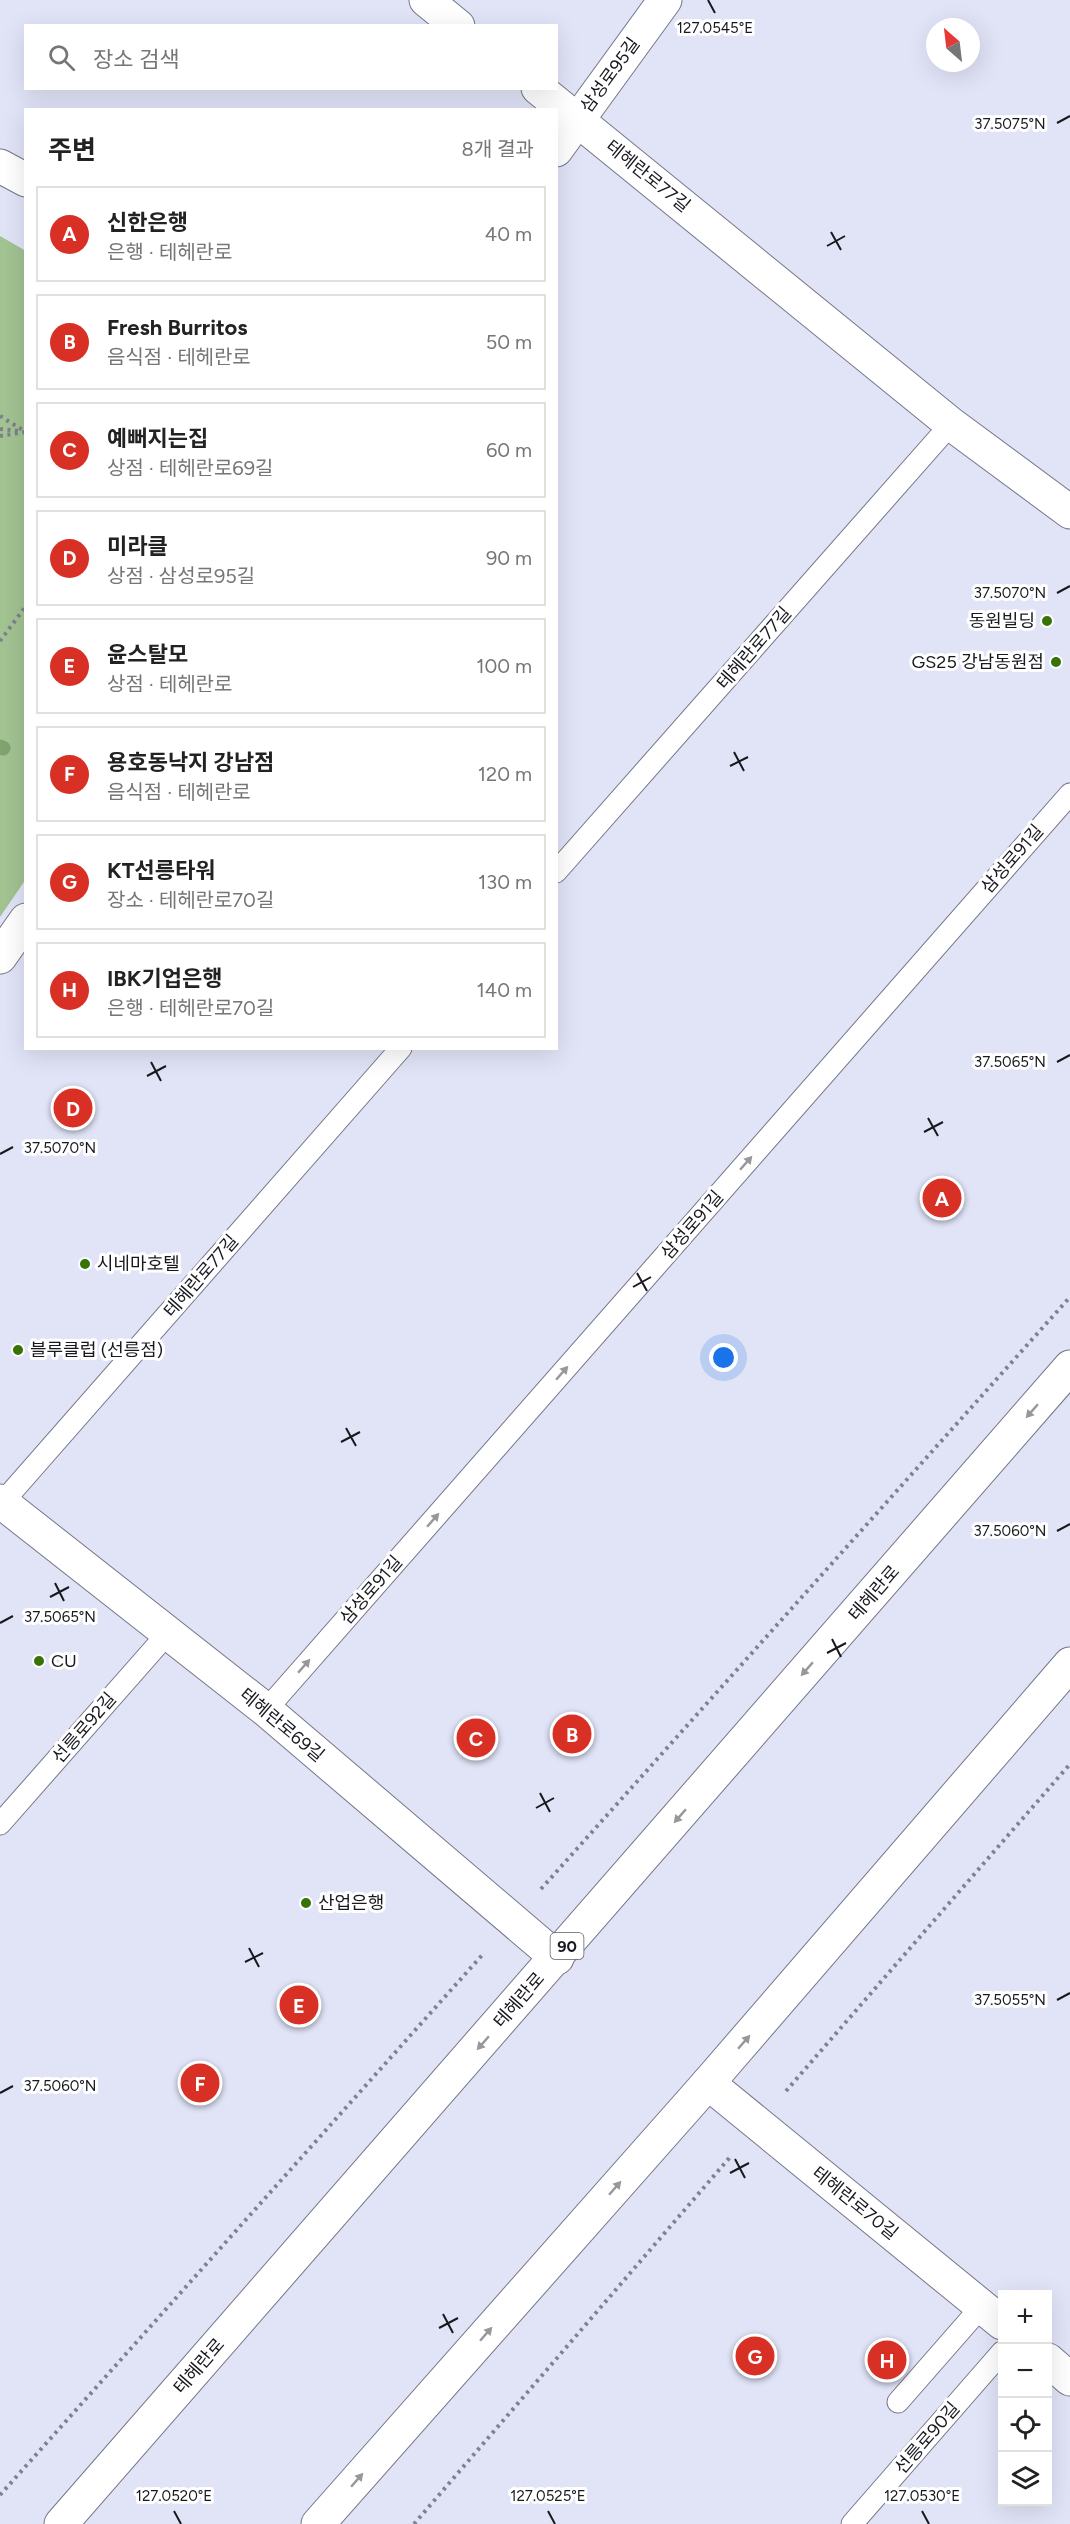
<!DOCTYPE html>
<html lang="ko">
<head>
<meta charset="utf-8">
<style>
  :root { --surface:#fff; --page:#f2f2f2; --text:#222; --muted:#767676; --line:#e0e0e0; --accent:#d93025 }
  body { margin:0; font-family:Figtree,"Noto Sans KR",sans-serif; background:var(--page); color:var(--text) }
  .controls { position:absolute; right:18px; bottom:18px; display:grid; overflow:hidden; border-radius:0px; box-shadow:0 6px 24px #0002 }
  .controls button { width:54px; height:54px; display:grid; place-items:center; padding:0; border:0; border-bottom:2px solid var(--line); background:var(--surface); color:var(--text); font:30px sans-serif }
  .compass { position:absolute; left:926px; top:18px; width:54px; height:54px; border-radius:50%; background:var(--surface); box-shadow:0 6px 24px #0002; rotate:332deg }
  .you { position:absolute; left:724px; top:1358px; width:21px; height:21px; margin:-15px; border:4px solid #fff; border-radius:50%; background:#1a73e8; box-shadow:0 0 0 9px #1a73e833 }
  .badge { display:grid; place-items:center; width:39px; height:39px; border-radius:50%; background:var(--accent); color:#fff; font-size:20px; font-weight:700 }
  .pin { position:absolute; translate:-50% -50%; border:3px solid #fff; box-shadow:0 2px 6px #0006 }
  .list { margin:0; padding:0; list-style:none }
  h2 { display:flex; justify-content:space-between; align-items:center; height:78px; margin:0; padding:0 24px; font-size:26px }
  h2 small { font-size:20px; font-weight:400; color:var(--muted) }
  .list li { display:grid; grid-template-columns:39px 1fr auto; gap:18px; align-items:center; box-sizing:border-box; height:96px; margin:0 12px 12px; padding:0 12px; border:2px solid var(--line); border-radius:0px }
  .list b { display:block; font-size:22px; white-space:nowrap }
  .list p { margin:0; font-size:20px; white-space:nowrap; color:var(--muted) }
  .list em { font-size:20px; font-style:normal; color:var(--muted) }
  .icon { flex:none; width:33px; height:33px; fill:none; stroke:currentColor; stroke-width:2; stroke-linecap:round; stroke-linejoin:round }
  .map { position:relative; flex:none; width:1070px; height:2524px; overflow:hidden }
  .search { position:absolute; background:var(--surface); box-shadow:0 6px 24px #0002; left:24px; top:24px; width:534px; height:66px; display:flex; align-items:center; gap:15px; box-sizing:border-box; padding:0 21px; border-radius:0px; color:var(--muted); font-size:22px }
  .panel { position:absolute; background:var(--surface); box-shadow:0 6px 24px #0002; left:24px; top:108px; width:534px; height:942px; border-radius:0px }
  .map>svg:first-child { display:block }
  .green { fill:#a2c392 }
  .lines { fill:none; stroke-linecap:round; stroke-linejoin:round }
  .stream { stroke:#80a36f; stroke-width:15 }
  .service-casing { stroke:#757788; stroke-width:23 }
  .minor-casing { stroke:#757788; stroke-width:35 }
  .tertiary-casing { stroke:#757788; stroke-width:35 }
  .primary-casing { stroke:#757788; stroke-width:35 }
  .path { stroke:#7f818e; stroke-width:4; stroke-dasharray:3 4.5; stroke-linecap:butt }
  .service { stroke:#fff; stroke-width:21 }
  .minor { stroke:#fff; stroke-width:33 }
  .tertiary { stroke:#fff; stroke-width:33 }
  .primary { stroke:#fff; stroke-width:33 }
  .oneway { fill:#97989a }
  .ticks { fill:none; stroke:#18191f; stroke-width:2 }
  .poi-dot { fill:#367204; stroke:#fff; stroke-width:2 }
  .labels { text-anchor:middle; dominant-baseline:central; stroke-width:6; stroke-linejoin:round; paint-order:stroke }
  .shield { fill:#fff; stroke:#5d5e62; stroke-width:1.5 }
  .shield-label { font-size:16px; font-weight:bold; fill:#18191f }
  .street-label { font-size:18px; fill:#18191f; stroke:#fff }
  .poi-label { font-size:18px; fill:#18191f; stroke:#fff; text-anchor:start }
  .ticks-label { font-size:15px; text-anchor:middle; fill:#18191f; stroke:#fff; stroke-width:6; stroke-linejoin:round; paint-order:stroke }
</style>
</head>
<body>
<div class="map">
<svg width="1070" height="2524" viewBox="0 0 1070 2524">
  <rect width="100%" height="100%" fill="#e1e4f7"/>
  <path class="green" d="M0 236 26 251V879L0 917Z"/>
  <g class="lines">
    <path class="stream" d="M0 747 3 748"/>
    <g class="service-casing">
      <path id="service" d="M556 872 951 424
        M2 1503 401 1048
        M266 1710 1070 794
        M0 1824 168 1633
        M898 2402 982 2306
        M852 2524 1002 2352"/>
    </g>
    <g class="minor-casing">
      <path id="minor" d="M426 0 458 26
        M538 88 951 424 1070 512
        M708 2083 1002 2323
        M1048 2360 1070 2379"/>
    </g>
    <g class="tertiary-casing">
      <path id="tertiary" d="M556 150 665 0
        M0 166 26 180
        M0 957 26 920
        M0 1501 266 1710 557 1958"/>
    </g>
    <g class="primary-casing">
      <path id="primary" d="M61 2524 1070 1367
        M318 2524 708 2083 1070 1664"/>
    </g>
    <path class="path" d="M0 416 26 432
      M0 429 19 431
      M0 436 25 432
      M0 641 26 606
      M541 1889 1070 1297
      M786 2091 1070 1764
      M0 2495 484 1953
      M414 2524 731 2156"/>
    <use href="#service" class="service"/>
    <use href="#minor" class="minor"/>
    <use href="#tertiary" class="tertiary"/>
    <use href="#primary" class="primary"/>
  </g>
  <defs><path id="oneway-solid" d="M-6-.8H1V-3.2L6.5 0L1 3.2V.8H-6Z" transform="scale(1.5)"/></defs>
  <g class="oneway">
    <use href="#oneway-solid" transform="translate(746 1163) rotate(-49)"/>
    <use href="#oneway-solid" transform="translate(562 1373) rotate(-49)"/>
    <use href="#oneway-solid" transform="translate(1032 1411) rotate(131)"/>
    <use href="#oneway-solid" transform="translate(433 1520) rotate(-49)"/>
    <use href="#oneway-solid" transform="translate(304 1666) rotate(-49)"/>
    <use href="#oneway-solid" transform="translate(807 1669) rotate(131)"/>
    <use href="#oneway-solid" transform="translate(680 1816) rotate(131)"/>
    <use href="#oneway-solid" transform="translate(744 2042) rotate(-49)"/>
    <use href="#oneway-solid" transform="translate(483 2043) rotate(131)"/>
    <use href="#oneway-solid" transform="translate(615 2188) rotate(-49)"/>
    <use href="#oneway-solid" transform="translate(486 2334) rotate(-49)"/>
    <use href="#oneway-solid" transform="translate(357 2480) rotate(-49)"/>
  </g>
  <path class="ticks" d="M708 0 715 13M1057 123 1070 116M831 232 841 250M827 246 845 236M1057 593 1070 586M734 752 744 771M730 766 748 757M151 1062 161 1081M1057 1062 1070 1055M147 1076 166 1066M928 1118 938 1136M924 1132 943 1122M0 1154 13 1147M637 1273 647 1291M633 1287 651 1277M346 1428 356 1446M341 1442 360 1432M1057 1531 1070 1524M55 1583 64 1601M50 1597 69 1587M0 1623 13 1616M832 1639 841 1657M827 1653 846 1643M540 1793 550 1812M536 1808 554 1798M249 1948 259 1967M245 1962 263 1953M1057 2000 1070 1993M0 2093 13 2086M735 2159 745 2178M730 2173 749 2163M443 2314 453 2333M439 2328 458 2318M174 2511 181 2524M548 2511 555 2524M922 2511 929 2524"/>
  <g class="poi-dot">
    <circle cx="1047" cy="621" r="6"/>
    <circle cx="1056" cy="662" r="6"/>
    <circle cx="85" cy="1264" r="6"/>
    <circle cx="18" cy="1350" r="6"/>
    <circle cx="39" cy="1661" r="6"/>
    <circle cx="306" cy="1903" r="6"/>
  </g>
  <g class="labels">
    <rect class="shield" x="550.5" y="1933" width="33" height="26" rx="4.5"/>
    <g class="shield-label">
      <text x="567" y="1946">90</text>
    </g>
    <g class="street-label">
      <text transform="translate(610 75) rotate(-54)">삼성로95길</text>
      <text transform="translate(648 176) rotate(39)">테헤란로77길</text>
      <text transform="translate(754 648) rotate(-49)">테헤란로77길</text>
      <text transform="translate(1012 859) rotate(-49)">삼성로91길</text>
      <text transform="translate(692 1225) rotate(-49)">삼성로91길</text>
      <text transform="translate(201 1276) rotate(-49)">테헤란로77길</text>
      <text transform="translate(371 1590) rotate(-49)">삼성로91길</text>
      <text transform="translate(874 1593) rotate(-49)">테헤란로</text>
      <text transform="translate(282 1725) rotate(40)">테헤란로69길</text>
      <text transform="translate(84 1728) rotate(-49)">선릉로92길</text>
      <text transform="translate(519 2000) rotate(-49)">테헤란로</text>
      <text transform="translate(855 2203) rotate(39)">테헤란로70길</text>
      <text transform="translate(199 2366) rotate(-49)">테헤란로</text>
      <text transform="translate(927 2438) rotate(-49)">선릉로90길</text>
    </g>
    <g class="poi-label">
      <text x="1035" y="621" text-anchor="end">동원빌딩</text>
      <text x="1044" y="662" text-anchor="end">GS25 강남동원점</text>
      <text x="97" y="1264">시네마호텔</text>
      <text x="30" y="1350">블루클럽 (선릉점)</text>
      <text x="51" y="1661">CU</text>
      <text x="318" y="1903">산업은행</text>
    </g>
  </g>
  <g class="ticks-label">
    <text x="715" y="33">127.0545°E</text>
    <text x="1010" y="129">37.5075°N</text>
    <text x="1010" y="598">37.5070°N</text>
    <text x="1010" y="1067">37.5065°N</text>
    <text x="60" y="1153">37.5070°N</text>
    <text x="1010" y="1536">37.5060°N</text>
    <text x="60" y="1622">37.5065°N</text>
    <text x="1010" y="2005">37.5055°N</text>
    <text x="60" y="2091">37.5060°N</text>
    <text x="174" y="2501">127.0520°E</text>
    <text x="548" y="2501">127.0525°E</text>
    <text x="922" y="2501">127.0530°E</text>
  </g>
</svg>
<div class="controls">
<button>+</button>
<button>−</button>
<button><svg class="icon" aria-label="locate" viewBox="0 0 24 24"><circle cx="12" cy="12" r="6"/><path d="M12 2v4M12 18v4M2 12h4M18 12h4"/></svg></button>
<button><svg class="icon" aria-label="layers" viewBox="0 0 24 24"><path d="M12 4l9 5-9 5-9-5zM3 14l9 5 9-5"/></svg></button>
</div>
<svg class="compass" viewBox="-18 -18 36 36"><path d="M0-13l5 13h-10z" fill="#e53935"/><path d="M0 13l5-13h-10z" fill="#767676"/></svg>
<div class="you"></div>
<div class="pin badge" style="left:942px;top:1198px">A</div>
<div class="pin badge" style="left:572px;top:1734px">B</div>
<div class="pin badge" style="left:476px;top:1738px">C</div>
<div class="pin badge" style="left:73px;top:1108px">D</div>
<div class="pin badge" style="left:299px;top:2005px">E</div>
<div class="pin badge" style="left:200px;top:2083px">F</div>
<div class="pin badge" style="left:755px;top:2356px">G</div>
<div class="pin badge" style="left:887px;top:2360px">H</div>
<div class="search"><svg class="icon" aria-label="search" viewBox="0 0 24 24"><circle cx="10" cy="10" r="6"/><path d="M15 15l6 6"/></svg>장소 검색</div>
<section class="panel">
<h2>주변<small>8개 결과</small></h2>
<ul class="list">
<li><span class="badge">A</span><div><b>신한은행</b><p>은행 · 테헤란로</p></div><em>40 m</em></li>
<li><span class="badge">B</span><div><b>Fresh Burritos</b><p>음식점 · 테헤란로</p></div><em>50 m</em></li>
<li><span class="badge">C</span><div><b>예뻐지는집</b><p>상점 · 테헤란로69길</p></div><em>60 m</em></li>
<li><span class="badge">D</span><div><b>미라클</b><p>상점 · 삼성로95길</p></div><em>90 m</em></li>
<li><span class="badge">E</span><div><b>윤스탈모</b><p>상점 · 테헤란로</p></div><em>100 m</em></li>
<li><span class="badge">F</span><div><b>용호동낙지 강남점</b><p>음식점 · 테헤란로</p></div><em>120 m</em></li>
<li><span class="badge">G</span><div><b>KT선릉타워</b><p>장소 · 테헤란로70길</p></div><em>130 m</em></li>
<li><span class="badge">H</span><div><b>IBK기업은행</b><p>은행 · 테헤란로70길</p></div><em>140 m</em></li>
</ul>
</section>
</div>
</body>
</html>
